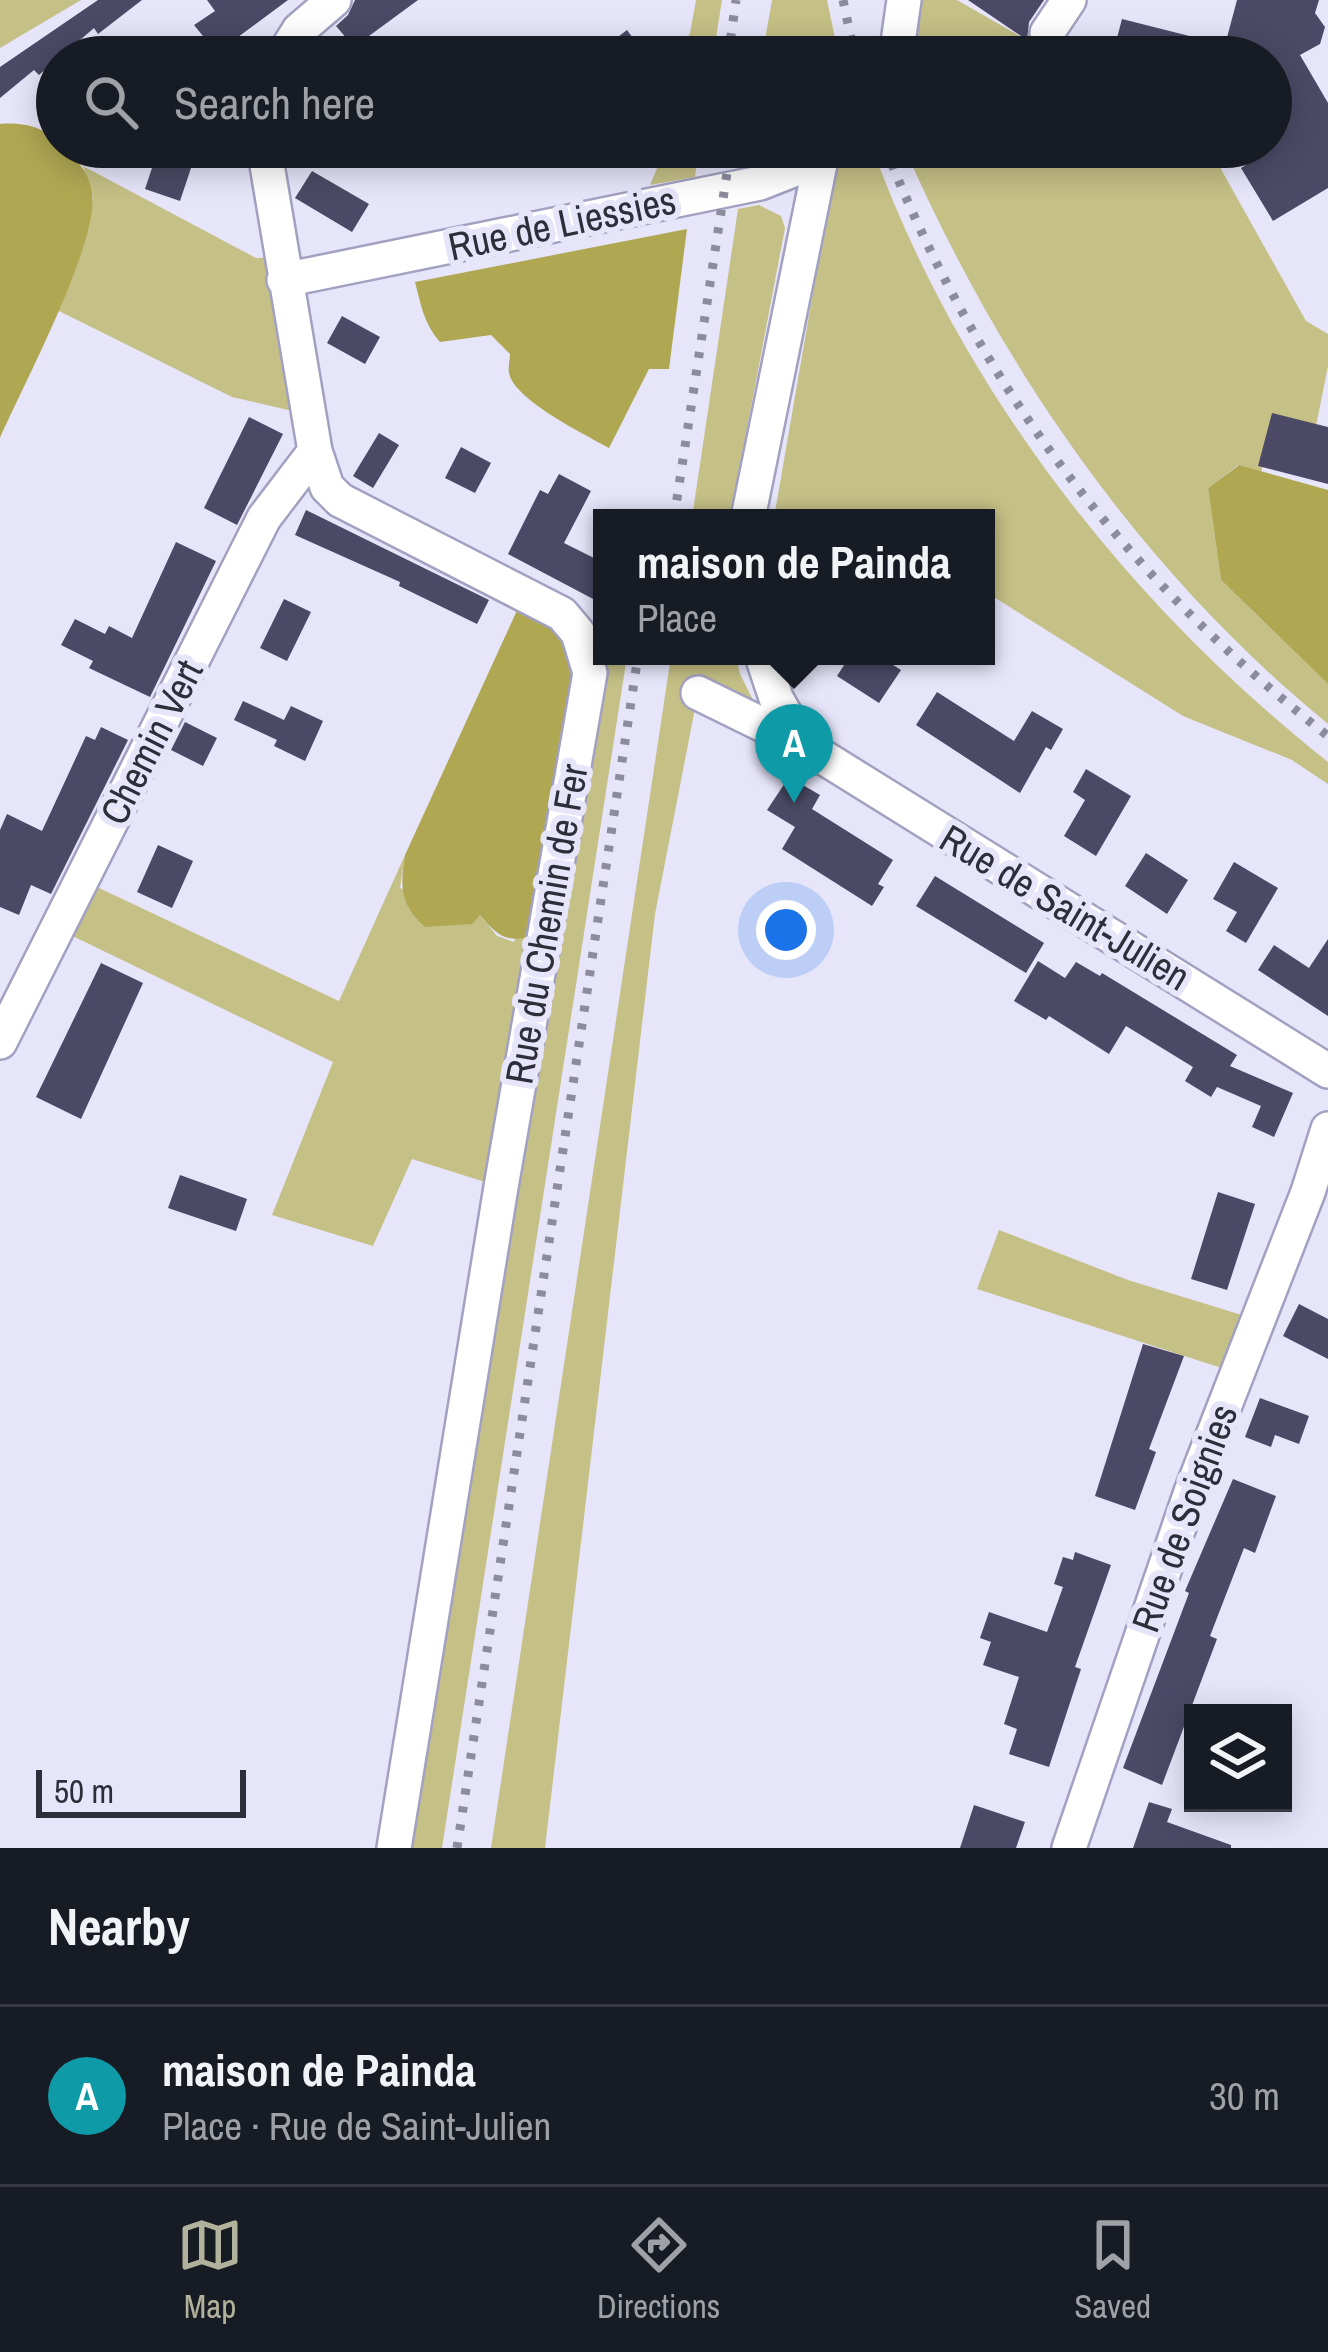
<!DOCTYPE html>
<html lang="en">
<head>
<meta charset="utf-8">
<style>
  :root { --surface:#171b24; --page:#20242c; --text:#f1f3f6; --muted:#9ea1a6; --line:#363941; --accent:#b2b19c }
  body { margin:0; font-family:"Archivo Narrow",sans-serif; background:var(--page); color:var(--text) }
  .controls { position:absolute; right:36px; bottom:36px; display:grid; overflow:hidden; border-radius:0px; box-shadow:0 6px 30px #0003 }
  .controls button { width:108px; height:108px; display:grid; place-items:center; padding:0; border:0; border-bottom:3px solid var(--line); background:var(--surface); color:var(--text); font:60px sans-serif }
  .scale { position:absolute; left:36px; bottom:30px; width:210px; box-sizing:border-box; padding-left:12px; border:6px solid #2e2d3a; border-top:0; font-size:33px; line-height:42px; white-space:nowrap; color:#2e2d3a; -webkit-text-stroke:9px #e6e5fa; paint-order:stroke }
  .you { position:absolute; left:786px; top:930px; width:42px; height:42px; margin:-30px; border:9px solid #fff; border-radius:50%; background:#1a73e8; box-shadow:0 0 0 18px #1a73e833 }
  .badge { display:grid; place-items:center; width:78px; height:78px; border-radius:50%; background:var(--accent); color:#fff; font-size:39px; font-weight:700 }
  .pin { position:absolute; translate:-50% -99px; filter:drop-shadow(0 3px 6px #0008) }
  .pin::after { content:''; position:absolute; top:63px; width:42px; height:36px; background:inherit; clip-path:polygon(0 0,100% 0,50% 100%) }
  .popup { position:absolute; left:593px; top:509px; width:402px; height:156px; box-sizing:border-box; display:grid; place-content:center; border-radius:0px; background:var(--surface); filter:drop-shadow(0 3px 9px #0005); font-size:39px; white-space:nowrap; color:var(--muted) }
  .popup b { font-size:45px; color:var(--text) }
  .popup::after { content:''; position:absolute; left:50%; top:100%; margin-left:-24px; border:24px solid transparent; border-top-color:var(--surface) }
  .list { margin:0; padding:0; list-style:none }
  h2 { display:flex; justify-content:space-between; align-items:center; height:156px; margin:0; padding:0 48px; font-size:51px }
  h2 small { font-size:39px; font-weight:400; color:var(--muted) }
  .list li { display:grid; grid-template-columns:78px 1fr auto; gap:36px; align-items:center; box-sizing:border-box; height:180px; padding:0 48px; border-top:3px solid var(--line) }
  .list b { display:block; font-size:45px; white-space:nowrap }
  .list p { margin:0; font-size:39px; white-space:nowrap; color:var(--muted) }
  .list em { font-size:39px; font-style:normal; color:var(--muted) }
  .icon { flex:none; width:66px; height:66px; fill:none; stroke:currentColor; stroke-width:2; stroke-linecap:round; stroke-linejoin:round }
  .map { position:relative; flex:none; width:1328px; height:1848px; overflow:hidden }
  .search { position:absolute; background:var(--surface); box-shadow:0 6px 30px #0003; left:36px; right:36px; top:36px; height:132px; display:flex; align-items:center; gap:30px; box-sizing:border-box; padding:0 42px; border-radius:66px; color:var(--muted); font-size:45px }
  .sheet { height:336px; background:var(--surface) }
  nav { display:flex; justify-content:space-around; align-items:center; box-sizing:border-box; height:168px; border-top:3px solid var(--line); background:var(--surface); font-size:33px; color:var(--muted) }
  nav a { display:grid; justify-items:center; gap:6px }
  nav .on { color:var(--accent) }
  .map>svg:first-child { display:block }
  .green { fill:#c5c086 }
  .forest { fill:#b0a753 }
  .building { fill:#4b4965 }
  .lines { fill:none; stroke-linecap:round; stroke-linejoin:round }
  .minor-casing { stroke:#a3a1c1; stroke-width:38 }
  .minor { stroke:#fff; stroke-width:33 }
  .rail { stroke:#8d8c9d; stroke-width:9; stroke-dasharray:6 12; stroke-linecap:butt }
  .labels { text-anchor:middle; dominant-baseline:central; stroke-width:12; stroke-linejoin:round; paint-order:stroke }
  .street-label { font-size:39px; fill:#2e2d3a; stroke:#e6e5fa }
</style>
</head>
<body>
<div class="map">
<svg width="1328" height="1848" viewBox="0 0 1328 1848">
  <rect width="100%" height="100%" fill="#e6e5fa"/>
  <path class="green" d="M0 0H81L0 48Z
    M696 0H722L713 57H678L690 33Z
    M772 0H827L839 57H762Z
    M922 0H957L1046 51 1042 57H915Z
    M666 147H699L695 177 650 185Z
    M855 147H872C959 388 1128 604 1328 762V784L1292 760 1183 716 986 592V518H774L835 165Z
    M904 147H1213L1222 171 1306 321 1328 334V366L1316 426 1275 416 1261 473 1238 465 1208 488 1221 580 1328 684V724C1140 570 1001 368 904 147Z
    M83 166 256 258 282 257 301 413 232 397 57 310 88 229 93 197Z
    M759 205 781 216 785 228 730 518H692L738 209Z
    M602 656H627L442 1848H394L501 1187 412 1159 373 1246 272 1215 333 1062 58 929 82 880 339 1001 405 855 400 888 480 915 497 936 514 942 590 673Z
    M671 656H736L740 674 766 726 698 693 655 914 545 1848H491Z
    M999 1230 1128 1280 1258 1320 1237 1373 977 1289Z"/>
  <path class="forest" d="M0 124C20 122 50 126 57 147H63C78 161 89 172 92 193 100 241 22 388 0 438Z
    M687 229 669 369H649L609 448C586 435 514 400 509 373 508 369 510 358 510 354L491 335 440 342C424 324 421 305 415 282Z
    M1239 465 1328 490V684L1221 580 1208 488Z
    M525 593 583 644 535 936C507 943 498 937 480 915L472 924 425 927C400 904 400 887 405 855Z"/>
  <path class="building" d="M98 0H142L98 34 94 28 39 75 34 70 0 98V67Z
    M207 0H288L238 37 241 41 220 57 194 25 215 11Z
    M355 0H418L354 47 336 26 348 15Z
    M968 0H1044L1029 22 1027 40Z
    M1237 0H1319L1315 13 1325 27 1320 44 1300 55 1328 103V188L1273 221 1241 168 1271 149V57H1112L1122 19 1225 45Z
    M627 30 647 57H620L610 43Z
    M159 147H198L180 201 145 189Z
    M312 171 369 204 352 232 295 198Z
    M342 316 380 337 365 364 327 343Z
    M1272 413 1328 427V484L1258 466Z
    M249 417 283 434 237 525 204 508Z
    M379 433 399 445 373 488 353 476Z
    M461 447 491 463 475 493 445 478Z
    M559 474 591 491 564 543 598 560 595 600 508 554 540 490 548 494Z
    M306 510 489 600 477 624 399 586 400 582 295 535Z
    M176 542 216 561 150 697 89 668 93 661 61 645 75 619 105 634 109 626 132 638Z
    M284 599 311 612 287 661 260 648Z
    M850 656H879L901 670 879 703 837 676Z
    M937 692 1014 741 1032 711 1063 729 1051 750 1046 747 1020 793 916 725Z
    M243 701 284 720 291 706 323 721 305 761 274 746 277 740 234 720Z
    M185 722 217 738 203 766 171 750Z
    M101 727 128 740 51 894 31 885 19 915 0 907V830L7 814 42 831 86 736 95 740Z
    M1086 769 1131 796 1096 856 1064 836 1085 800 1073 792Z
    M789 777 820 795 812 809 893 860 878 884 884 887 872 906 782 849 795 827 767 810Z
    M158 845 193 861 172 908 137 892Z
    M1146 853 1188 880 1167 914 1125 886Z
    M1234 862 1278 888 1246 943 1226 931 1237 912 1213 899Z
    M935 876 1044 943 1026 973 916 906Z
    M1328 939V1016L1258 970 1274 945 1309 968Z
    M1038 961 1065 978 1076 962 1100 976 1102 973 1237 1055 1230 1066 1293 1093 1274 1137 1252 1127 1261 1106 1217 1087 1211 1097 1185 1081 1193 1067 1126 1026 1109 1054 1049 1016 1046 1020 1014 1001Z
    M101 963 143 983 81 1119 36 1097Z
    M180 1175 247 1199 236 1231 168 1208Z
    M1218 1192 1255 1204 1227 1290 1191 1279Z
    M1299 1304 1328 1319V1359L1283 1336Z
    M1143 1344 1184 1356 1149 1449 1156 1452 1135 1510 1095 1496Z
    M1260 1398 1309 1416 1299 1444 1275 1435 1271 1447 1245 1437Z
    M1233 1479 1276 1496 1255 1553 1244 1548 1210 1636 1217 1639 1162 1785 1123 1768 1189 1593 1185 1591Z
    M1075 1552 1111 1565 1075 1667 1081 1669 1049 1767 1009 1754 1017 1729 1004 1724 1019 1677 983 1665 991 1642 980 1638 989 1612 1047 1632 1063 1587 1054 1584 1063 1557 1073 1560Z
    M1149 1802 1172 1809 1167 1822 1231 1845V1848H1133Z
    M974 1805 1025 1822 1016 1848H960Z"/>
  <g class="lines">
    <g class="minor-casing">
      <path id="minor" d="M1047 33 1069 0
        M282 57 299 30 334 0
        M896 57 904 0
        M264 147 315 451 327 487 340 500 562 614 578 633 590 673 501 1187 394 1848
        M284 280 760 183 821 159 832 147
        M748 518 821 159
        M762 656 776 698 802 744
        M698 693 802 744 1328 1071
        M0 1042 264 518 315 451
        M1069 1848 1191 1492 1308 1192 1328 1129"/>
    </g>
    <use href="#minor" class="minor"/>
    <path class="rail" d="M843 0 855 57
      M728 57 736 0
      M885 147C980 388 1124 576 1328 736
      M674 518 731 147
      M457 1848 638 656"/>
  </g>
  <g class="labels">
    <g class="street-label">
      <text transform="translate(562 223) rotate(-12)">Rue de Liessies</text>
      <text transform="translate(151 742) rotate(-63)">Chemin Vert</text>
      <text transform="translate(1065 907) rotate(31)">Rue de Saint-Julien</text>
      <text transform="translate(546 924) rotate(-80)">Rue du Chemin de Fer</text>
      <text transform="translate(1184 1518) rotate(-70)">Rue de Soignies</text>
    </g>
  </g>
</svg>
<div class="controls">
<button><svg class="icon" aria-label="layers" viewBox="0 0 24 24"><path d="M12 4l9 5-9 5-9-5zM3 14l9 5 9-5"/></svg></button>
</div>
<div class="scale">50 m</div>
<div class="you"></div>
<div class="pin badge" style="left:794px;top:803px;background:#0f9aa8">A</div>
<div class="popup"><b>maison de Painda</b>Place</div>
<div class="search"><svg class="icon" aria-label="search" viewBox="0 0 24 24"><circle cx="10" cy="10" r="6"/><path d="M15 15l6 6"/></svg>Search here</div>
</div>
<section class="sheet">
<h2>Nearby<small></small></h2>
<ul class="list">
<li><span class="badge" style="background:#0f9aa8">A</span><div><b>maison de Painda</b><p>Place · Rue de Saint-Julien</p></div><em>30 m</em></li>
</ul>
</section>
<nav>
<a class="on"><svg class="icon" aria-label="map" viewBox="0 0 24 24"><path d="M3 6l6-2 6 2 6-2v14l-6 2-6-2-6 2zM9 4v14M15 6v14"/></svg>Map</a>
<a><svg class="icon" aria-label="directions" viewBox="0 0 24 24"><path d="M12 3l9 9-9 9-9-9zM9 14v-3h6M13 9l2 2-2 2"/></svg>Directions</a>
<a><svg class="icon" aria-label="saved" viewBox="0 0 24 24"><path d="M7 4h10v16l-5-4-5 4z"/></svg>Saved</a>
</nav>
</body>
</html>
